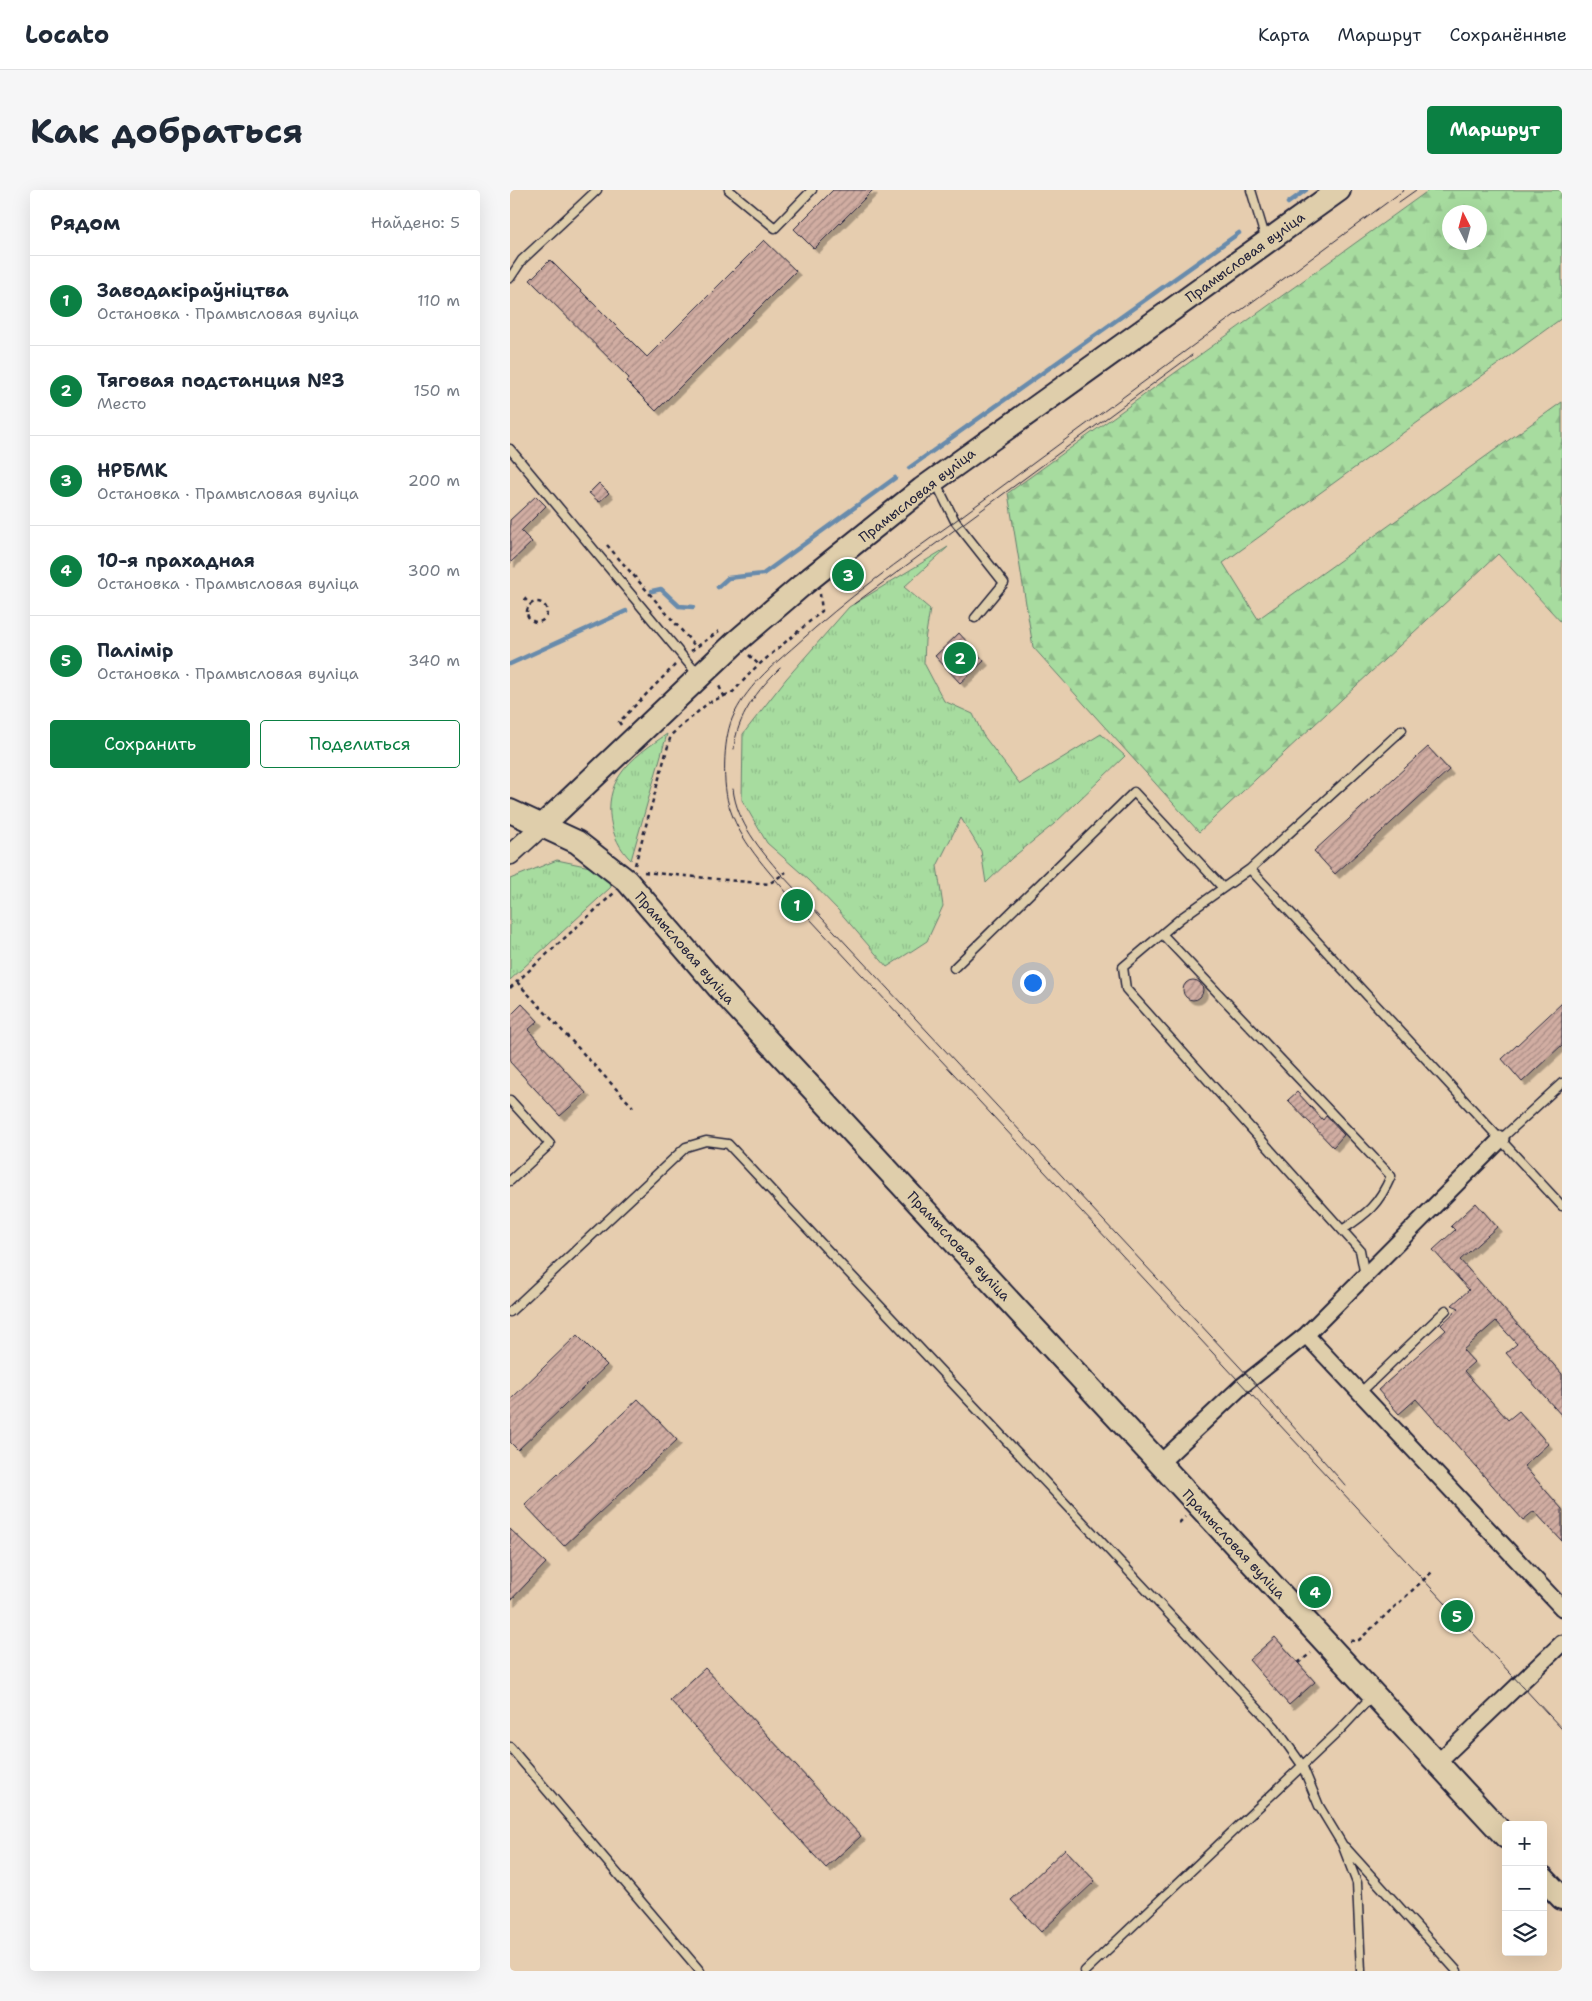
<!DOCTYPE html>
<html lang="ru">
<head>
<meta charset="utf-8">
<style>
  :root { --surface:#fff; --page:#f6f6f7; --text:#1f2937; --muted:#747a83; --line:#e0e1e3; --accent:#0b8043 }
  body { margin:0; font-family:"Shantell Sans",sans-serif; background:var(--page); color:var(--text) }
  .controls { position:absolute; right:15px; bottom:15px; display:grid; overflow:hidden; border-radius:5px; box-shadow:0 5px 20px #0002 }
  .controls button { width:45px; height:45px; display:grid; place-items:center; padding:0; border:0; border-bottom:1px solid var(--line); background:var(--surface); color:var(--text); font:25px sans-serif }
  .compass { position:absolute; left:932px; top:15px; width:45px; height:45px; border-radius:50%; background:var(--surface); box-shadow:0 5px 20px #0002; rotate:354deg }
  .you { position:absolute; left:522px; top:792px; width:18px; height:18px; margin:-12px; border:4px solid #fff; border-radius:50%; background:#1a73e8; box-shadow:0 0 0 8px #1a73e833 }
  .badge { display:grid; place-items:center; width:32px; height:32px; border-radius:50%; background:var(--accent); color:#fff; font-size:16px; font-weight:700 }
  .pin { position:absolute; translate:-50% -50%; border:2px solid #fff; box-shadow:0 1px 5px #0006 }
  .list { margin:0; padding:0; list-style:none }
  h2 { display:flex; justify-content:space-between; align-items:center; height:65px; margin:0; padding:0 20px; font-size:21px }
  h2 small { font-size:16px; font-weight:400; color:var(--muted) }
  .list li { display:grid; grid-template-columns:32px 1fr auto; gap:15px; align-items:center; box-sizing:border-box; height:90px; padding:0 20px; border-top:1px solid var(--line) }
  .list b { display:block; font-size:19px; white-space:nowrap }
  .list p { margin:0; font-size:16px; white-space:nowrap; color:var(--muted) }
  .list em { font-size:16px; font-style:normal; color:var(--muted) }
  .actions { display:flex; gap:10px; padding:15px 20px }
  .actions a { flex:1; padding:11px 0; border:1px solid var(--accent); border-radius:5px; text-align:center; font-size:18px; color:var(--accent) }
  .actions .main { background:var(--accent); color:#fff }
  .icon { flex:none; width:28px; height:28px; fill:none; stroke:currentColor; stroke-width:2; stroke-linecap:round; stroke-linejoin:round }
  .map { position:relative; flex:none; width:1052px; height:1781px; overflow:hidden; border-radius:5px }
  header { display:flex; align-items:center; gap:30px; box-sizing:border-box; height:70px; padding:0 25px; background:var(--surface); border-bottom:1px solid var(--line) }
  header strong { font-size:24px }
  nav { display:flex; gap:28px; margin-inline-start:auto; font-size:18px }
  .intro { display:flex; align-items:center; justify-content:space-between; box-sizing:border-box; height:120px; padding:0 30px }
  h1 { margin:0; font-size:35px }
  .button { padding:12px 22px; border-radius:5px; background:var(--accent); color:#fff; font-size:18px; font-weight:700 }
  main { display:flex; gap:30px; padding:0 30px }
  aside { flex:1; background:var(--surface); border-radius:5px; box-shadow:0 5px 20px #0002 }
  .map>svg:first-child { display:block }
  .grass { fill:url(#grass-tufts); stroke:#647f6d }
  .forest { fill:url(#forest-firs); stroke:#647f6d; fill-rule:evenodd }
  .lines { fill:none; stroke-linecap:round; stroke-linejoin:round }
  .stream { stroke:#688bac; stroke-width:4.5 }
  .building { fill:url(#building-hatch); stroke:#22223b; filter:url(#shadow) }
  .service-casing { stroke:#22223b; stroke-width:11 }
  .minor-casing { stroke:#22223b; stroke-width:19 }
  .tertiary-casing { stroke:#22223b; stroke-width:22 }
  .secondary-casing { stroke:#22223b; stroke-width:26 }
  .path { stroke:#22223b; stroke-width:2.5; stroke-dasharray:4 4; stroke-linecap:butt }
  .service { stroke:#dfceab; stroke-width:8 }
  .minor { stroke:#dfceab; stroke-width:15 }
  .tertiary { stroke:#dfceab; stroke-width:19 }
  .secondary { stroke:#dfceab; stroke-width:22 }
  .tram { stroke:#22223b; stroke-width:1 }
  .labels { text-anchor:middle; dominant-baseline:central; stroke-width:4; stroke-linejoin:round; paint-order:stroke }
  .street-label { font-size:14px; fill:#22223b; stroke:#dfceab }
</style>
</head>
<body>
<header>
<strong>Locato</strong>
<nav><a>Карта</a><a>Маршрут</a><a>Сохранённые</a></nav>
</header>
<div class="intro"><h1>Как добраться</h1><a class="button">Маршрут</a></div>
<main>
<aside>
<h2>Рядом<small>Найдено: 5</small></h2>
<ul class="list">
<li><span class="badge">1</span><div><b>Заводакіраўніцтва</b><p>Остановка · Прамысловая вуліца</p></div><em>110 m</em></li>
<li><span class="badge">2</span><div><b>Тяговая подстанция №3</b><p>Место</p></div><em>150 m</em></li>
<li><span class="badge">3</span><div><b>НРБМК</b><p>Остановка · Прамысловая вуліца</p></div><em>200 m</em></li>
<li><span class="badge">4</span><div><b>10-я прахадная</b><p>Остановка · Прамысловая вуліца</p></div><em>300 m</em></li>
<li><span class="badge">5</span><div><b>Палімір</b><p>Остановка · Прамысловая вуліца</p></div><em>340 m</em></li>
</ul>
<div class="actions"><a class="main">Сохранить</a><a>Поделиться</a></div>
</aside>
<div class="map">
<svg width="1052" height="1781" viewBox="0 0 1052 1781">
  <defs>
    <pattern id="grass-tufts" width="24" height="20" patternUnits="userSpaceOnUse" patternTransform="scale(1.25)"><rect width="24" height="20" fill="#a7dc9f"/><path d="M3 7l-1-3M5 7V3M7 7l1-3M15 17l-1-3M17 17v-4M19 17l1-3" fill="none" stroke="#8fbc8a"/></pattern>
    <pattern id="forest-firs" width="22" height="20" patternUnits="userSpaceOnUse" patternTransform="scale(1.25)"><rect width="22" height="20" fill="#a7dc9f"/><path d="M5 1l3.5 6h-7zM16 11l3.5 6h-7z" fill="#8fbc8a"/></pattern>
    <pattern id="building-hatch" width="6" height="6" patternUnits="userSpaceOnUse" patternTransform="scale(1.25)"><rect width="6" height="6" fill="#d1ada2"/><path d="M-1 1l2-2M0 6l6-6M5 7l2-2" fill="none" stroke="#a98c85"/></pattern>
    <filter id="shadow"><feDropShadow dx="4.5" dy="4.5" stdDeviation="0" flood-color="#0004"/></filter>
  </defs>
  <rect width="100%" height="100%" fill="#e6cdaf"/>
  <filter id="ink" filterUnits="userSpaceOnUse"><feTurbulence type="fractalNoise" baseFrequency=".02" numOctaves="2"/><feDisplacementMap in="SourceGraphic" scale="10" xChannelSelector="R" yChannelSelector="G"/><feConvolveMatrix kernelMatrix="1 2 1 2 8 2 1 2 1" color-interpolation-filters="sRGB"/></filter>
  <g filter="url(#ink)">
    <path class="grass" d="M438 357 394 397 420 419 415 450 414 473 434 511 463 524 473 545 510 594 591 544 615 566 544 634 502 668 476 693 471 661 451 628 427 676 433 716 417 751 377 777 329 721 299 690 257 653 232 610 233 544 276 489 339 417Z
      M157 544 121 670C99 649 92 611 110 585 121 568 141 555 157 544Z
      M47 670 80 677 97 686 101 697 0 790V689Z"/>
    <path class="forest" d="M919 0H1052V128L713 373 748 429 1052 212V433L988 364 689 642 523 457 498 303ZM939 22H969V52H939Z"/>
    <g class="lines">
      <path class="stream" d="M778 13 796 0
        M399 278 729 43
        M208 397 218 388 253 384 385 288
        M142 401 151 399 169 416 183 417
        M0 474 116 421"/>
    </g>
    <path class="building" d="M323 0H363L304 59 284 39Z
      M254 50 286 81 146 221 116 191 119 188 20 90 40 70 137 167Z
      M89 293 99 303 89 312 79 303Z
      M26 306 36 316 11 341 22 352 0 373V330Z
      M449 443 474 471 450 493 425 466Z
      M918 557 939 580 825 684 804 661Z
      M673 800a10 10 0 1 1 20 0a10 10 0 1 1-20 0Z
      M1052 813V855L1012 892 992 869Z
      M12 814 28 831 18 840 76 903 50 926 0 872V826Z
      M787 902 813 930 816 926 834 945 823 957 778 910Z
      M966 1013 987 1037 950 1070 1052 1184V1226L996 1163 1007 1154 986 1131 953 1160 964 1172 954 1181 998 1230 1009 1221 1038 1254 1014 1276 1052 1319V1351L1024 1321 1013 1330 906 1209 889 1224 868 1200 936 1140 931 1135 949 1118 942 1115 959 1100 923 1060 945 1040 941 1036Z
      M67 1145 97 1175 8 1260 0 1252V1210Z
      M128 1209 167 1250 54 1356 15 1315Z
      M0 1339 36 1373 0 1411Z
      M765 1447 805 1492 779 1515 739 1470Z
      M195 1478 351 1646 316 1678 160 1510Z
      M555 1659 585 1691 531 1742 501 1710Z"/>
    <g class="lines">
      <g class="service-casing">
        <path id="service" d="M219 0 265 38 302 0
          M741 0 756 50
          M0 88 12 70 87 0
          M0 259 189 486
          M425 291 445 331 494 393 465 428
          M892 540 740 679 1052 1016
          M740 679 671 728 613 777 616 799 850 1060 855 1086
          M652 744 881 986C869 1014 857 1024 832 1040
          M444 778 624 602 713 698
          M0 910 40 954 0 991
          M991 949 1052 893
          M0 1122 176 957 196 951 218 954 765 1537 792 1575 809 1616 832 1654 847 1693 851 1781
          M850 1203 936 1120
          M0 1557 190 1781
          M835 1657 947 1781
          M575 1781 828 1542 862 1506"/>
      </g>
      <g class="minor-casing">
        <path id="minor" d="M796 1145 1052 1418
          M650 1273 732 1196 796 1145 991 949
          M927 1573 1052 1453"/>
      </g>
      <g class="tertiary-casing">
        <path id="tertiary" d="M0 665 33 635"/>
      </g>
      <g class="secondary-casing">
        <path id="secondary" d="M0 621 67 652 117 691 209 798 996 1647
          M33 635 227 451 291 396 412 299 829 0
          M1033 1688 1052 1708"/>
      </g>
      <path class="path" d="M97 355 186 457
        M14 408 21 415
        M17 422a10 10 0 1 1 20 0a10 10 0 1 1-20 0Z
        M181 461 209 441
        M239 465 249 475
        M214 506 223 502 245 478 312 421 310 404
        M111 535 109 532 165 475
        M125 675 161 545 198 513 214 506 208 494
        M134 682 259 694 276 682
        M7 792 123 917
        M0 798 104 703
        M669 1333 675 1327
        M799 1408 805 1402
        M840 1451 849 1450 922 1382
        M788 1473 801 1463"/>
      <use href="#service" class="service"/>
      <use href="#minor" class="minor"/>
      <use href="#tertiary" class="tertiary"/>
      <use href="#secondary" class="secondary"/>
      <path class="tram" d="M894 0 445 331C390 370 336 409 286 455 262 476 235 498 222 529 213 551 212 597 220 619 233 657 262 684 287 715L1052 1539
        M889 12 906 0
        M344 414 682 165
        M224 559C226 528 248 499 270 478
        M223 599C227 633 250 659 271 684L741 1189 836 1296"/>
    </g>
  </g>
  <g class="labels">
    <g class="street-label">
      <text transform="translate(735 67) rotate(-36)">Прамысловая вуліца</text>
      <text transform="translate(407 305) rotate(-38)">Прамысловая вуліца</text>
      <text transform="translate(175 758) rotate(49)">Прамысловая вуліца</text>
      <text transform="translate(449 1056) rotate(47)">Прамысловая вуліца</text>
      <text transform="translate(724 1354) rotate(47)">Прамысловая вуліца</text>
    </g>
  </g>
</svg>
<div class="controls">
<button>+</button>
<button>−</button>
<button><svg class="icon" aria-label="layers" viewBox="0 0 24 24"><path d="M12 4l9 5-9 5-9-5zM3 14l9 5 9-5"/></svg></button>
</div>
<svg class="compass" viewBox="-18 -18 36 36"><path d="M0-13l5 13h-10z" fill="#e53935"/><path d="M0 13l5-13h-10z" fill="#747a83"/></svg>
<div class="you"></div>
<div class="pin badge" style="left:287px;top:715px">1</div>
<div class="pin badge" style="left:450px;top:468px">2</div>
<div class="pin badge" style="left:338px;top:385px">3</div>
<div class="pin badge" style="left:805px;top:1402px">4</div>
<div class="pin badge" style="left:947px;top:1426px">5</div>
</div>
</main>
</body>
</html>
